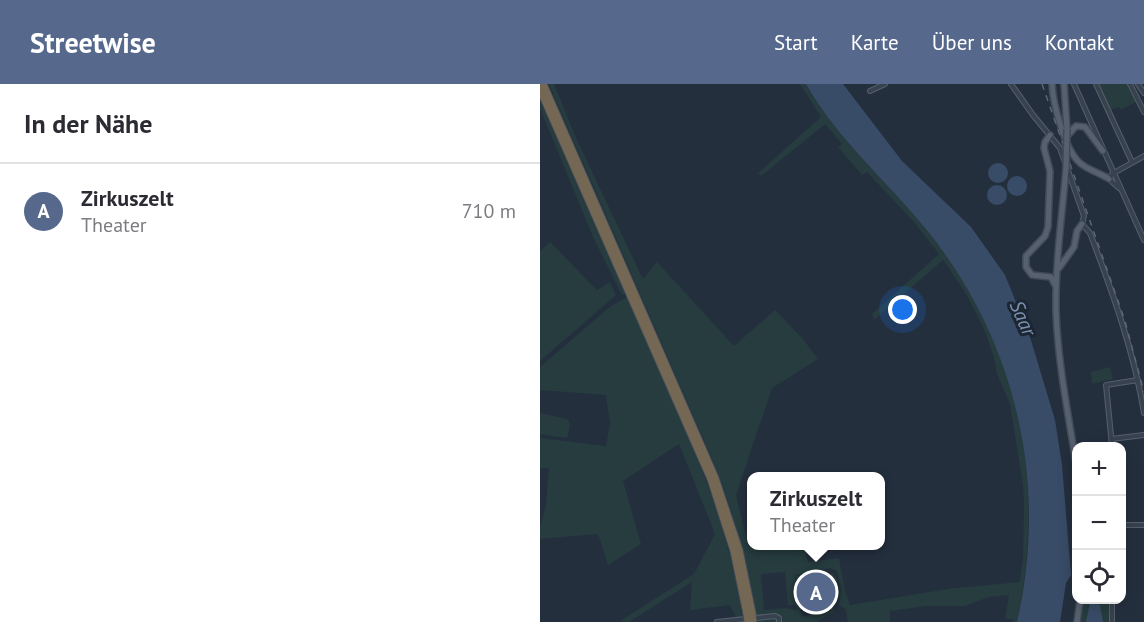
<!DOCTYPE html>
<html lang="de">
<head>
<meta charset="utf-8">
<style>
  :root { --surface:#fff; --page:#f2f2f3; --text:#2b2b33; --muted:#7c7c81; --line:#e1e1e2; --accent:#56698c }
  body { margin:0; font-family:"PT Sans",sans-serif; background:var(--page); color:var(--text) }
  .controls { position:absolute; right:18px; bottom:18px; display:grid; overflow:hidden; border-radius:12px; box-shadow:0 3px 15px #0003 }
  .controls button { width:54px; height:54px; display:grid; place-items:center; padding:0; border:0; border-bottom:2px solid var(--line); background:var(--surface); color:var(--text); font:30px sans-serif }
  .you { position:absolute; left:363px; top:226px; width:21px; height:21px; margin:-15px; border:4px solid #fff; border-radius:50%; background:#1a73e8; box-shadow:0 0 0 9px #1a73e833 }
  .badge { display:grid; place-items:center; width:39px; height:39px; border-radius:50%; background:var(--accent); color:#fff; font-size:20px; font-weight:700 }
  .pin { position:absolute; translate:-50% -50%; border:3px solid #fff; box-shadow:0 2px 6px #0006 }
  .popup { position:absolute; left:207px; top:388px; width:138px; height:78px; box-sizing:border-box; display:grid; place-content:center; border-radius:12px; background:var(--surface); filter:drop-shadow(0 2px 4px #0005); font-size:20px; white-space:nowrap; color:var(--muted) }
  .popup b { font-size:22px; color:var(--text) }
  .popup::after { content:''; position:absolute; left:50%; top:100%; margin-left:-12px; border:12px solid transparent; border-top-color:var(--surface) }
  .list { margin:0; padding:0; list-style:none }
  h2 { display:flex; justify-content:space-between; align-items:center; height:78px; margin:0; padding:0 24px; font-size:26px }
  h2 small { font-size:20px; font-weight:400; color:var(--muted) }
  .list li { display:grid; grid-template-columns:39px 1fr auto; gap:18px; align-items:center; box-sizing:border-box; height:96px; padding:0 24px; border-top:2px solid var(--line) }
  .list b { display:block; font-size:22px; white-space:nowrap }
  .list p { margin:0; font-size:20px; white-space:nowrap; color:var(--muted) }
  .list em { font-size:20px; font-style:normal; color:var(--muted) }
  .icon { flex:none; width:33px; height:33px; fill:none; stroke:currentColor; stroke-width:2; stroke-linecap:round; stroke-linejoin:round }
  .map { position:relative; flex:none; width:604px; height:538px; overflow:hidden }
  header { display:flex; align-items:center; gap:36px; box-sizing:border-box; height:84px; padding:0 30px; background:var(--accent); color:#fff }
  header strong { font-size:28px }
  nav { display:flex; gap:33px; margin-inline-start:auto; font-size:21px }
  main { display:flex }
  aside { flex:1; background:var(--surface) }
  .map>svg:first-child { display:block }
  .green { fill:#263c3f; fill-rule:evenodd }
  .water { fill:#394c67 }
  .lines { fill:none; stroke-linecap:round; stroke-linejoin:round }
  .minor-casing { stroke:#565f6c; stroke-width:6 }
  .major-casing { stroke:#414a57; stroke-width:8 }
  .highway-casing { stroke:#434c59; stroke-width:9 }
  .minor { stroke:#38414e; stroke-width:4 }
  .major { stroke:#56606e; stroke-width:5 }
  .highway { stroke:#746855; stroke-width:7 }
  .rail { stroke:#5a6575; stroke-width:1.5; stroke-dasharray:6 6; stroke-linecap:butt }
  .major-bridge-casing { stroke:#414a57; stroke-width:8; stroke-linecap:butt }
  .highway-bridge-casing { stroke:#434c59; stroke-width:9; stroke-linecap:butt }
  .major-bridge { stroke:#56606e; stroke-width:5 }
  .highway-bridge { stroke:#746855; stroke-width:7 }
  .labels { text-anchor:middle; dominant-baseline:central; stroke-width:6; stroke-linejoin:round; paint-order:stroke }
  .water-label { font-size:20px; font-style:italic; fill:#7c92b1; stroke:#1d2633 }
</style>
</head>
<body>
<header>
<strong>Streetwise</strong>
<nav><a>Start</a><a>Karte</a><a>Über uns</a><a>Kontakt</a></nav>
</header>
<main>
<aside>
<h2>In der Nähe<small></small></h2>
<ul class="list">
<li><span class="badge">A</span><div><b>Zirkuszelt</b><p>Theater</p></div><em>710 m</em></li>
</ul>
</aside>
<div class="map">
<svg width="604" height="538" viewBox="0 0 604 538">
  <rect width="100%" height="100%" fill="#242f3e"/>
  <path class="green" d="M9 0H14L36 54 102 193 104 194 117 178 194 262 235 226 262 254 278 275 232 304 196 411 209 463 264 462 268 478 299 474 305 507 310 521 414 504 480 498 483 475 484 419 483 401 470 320 457 290 454 273 444 245 427 211 403 176 334 236 332 230 399 170 374 138 327 88 322 91 298 63 302 60 285 40 221 92 218 89 281 33 260 0H266C297 55 345 95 385 144 479 259 507 393 477 538H472L473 535H465L469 511 449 513 425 522H386L350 527V538H308L306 526 299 521 301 504 297 487 289 484 273 489 255 491 256 516 263 533 294 523V528L277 538H217C209 487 197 440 179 391ZM245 488 248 521H255L257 526 245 524 224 526 221 490Z
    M558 0H587L596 18 581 26 579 23 570 26Z
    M0 17 85 210 82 211 53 153 0 24Z
    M10 158 57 206 70 198 76 211 0 277V167Z
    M87 213C133 319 188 423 203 538H196L195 531 190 521 150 526 152 498 89 538 80 537 154 490 175 450 139 360 83 397 101 460 68 481 58 450 0 455V443L6 421 9 384H0V354L66 362 70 340 66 311 0 306V283L71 222Z
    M570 283 573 295 552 300 551 288Z
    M0 329 27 335 30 339 28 352 26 354 0 350Z
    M293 489C297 493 297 496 298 502 304 525 282 524 265 528L258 518 256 492Z
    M542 516H571V538H538Z"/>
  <path class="water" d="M266 0H303L362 77 431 143 465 191 490 253 515 336 522 381 531 491 526 499 520 538H477C509 398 476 255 385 144 345 95 297 55 266 0Z
    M448 89a10 10 0 1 1 20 0a10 10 0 1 1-20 0Z
    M467 102a10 10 0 1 1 20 0a10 10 0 1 1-20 0Z
    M447 111a10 10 0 1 1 20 0a10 10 0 1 1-20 0Z
    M550 519 560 521 563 538H546Z"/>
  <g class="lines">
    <g class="minor-casing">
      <path id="minor" d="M471 0 493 31 520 64 544 132 542 140 550 149C572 207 594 267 604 329
        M534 0 604 156
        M556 0 592 78
        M590 0 604 28
        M598 0 604 9
        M330 7 345 0
        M579 104 569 95 572 90 604 72
        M571 355 604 351
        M572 362 566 301 598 296
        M582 441H604
        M572 516V538
        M177 538 235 532 239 534V538"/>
    </g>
    <g class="major-casing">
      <path id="major" d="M512 0C513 20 525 66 540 79 548 86 560 89 569 95
        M524 0 527 45
        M529 50 536 42 545 43 563 67
        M510 51 505 58 504 64 510 87 508 143 505 152 486 172V183L492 191 511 193 515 201
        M526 85C522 132 515 180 516 228 518 279 528 329 536 379
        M519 184 534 163 537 147 542 140
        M537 538 540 516"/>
    </g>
    <g class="highway-casing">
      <path id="highway" d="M3 0 175 394 199 466 212 529
        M0 5 171 395 194 467 207 530"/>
    </g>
    <use href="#minor" class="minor"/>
    <use href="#major" class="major"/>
    <use href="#highway" class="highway"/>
    <path class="rail" d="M502 0 585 237 604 308"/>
    <g class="major-bridge-casing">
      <path id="major-bridge" d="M526 85 527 45"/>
    </g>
    <g class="highway-bridge-casing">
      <path id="highway-bridge" d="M212 529 213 538
        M207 530 208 538"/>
    </g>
    <use href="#major-bridge" class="major-bridge"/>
    <use href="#highway-bridge" class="highway-bridge"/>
  </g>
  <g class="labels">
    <g class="water-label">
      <text transform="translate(483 234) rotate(66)">Saar</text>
    </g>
  </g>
</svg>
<div class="controls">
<button>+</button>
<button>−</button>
<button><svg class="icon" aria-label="locate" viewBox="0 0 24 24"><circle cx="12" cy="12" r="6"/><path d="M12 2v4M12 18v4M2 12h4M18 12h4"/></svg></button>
</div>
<div class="you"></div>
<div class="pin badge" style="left:276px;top:508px">A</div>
<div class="popup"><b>Zirkuszelt</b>Theater</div>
</div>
</main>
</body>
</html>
